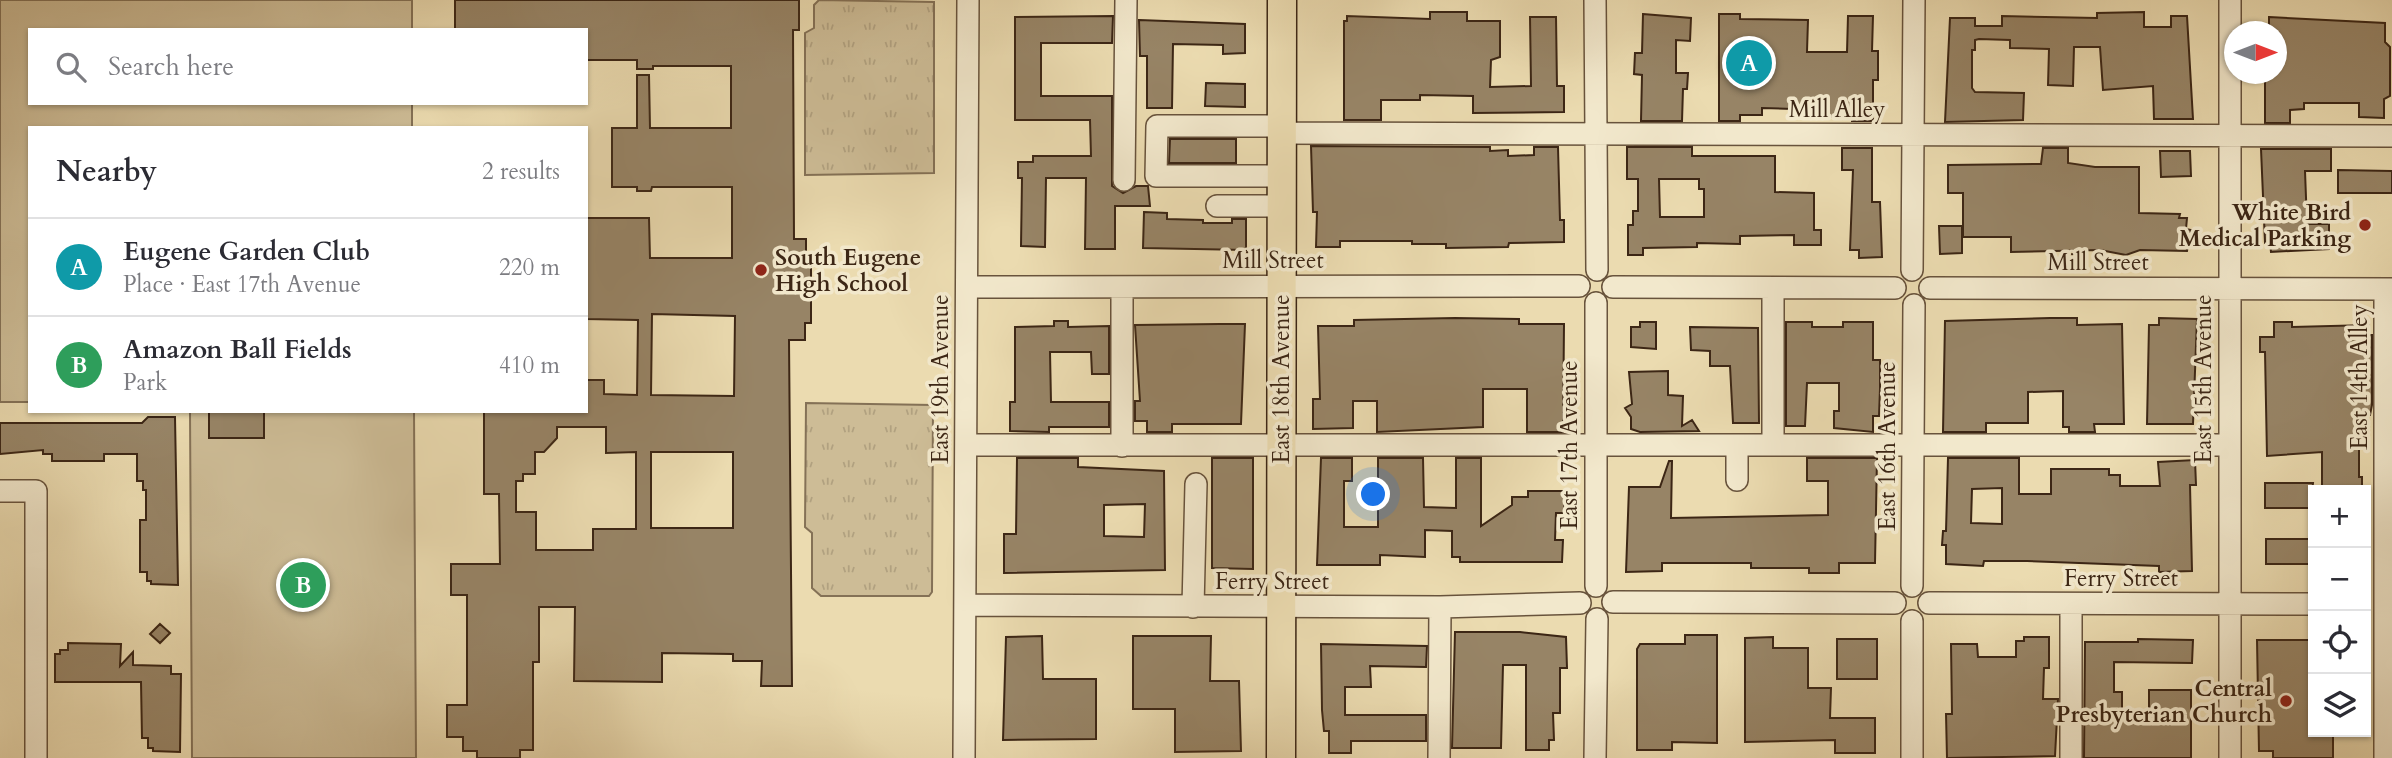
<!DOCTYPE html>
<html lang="en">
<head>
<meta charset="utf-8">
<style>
  :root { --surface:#fff; --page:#f2f2f3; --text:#2b2b33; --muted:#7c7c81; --line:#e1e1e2; --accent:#1a73e8 }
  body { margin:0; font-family:Cardo,serif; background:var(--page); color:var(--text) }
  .controls { position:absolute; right:21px; bottom:21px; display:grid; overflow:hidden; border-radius:0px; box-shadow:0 2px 5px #0004 }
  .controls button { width:63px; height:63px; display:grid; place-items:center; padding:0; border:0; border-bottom:2px solid var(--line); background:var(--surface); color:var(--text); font:35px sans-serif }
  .compass { position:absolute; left:2224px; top:21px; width:63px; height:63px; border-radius:50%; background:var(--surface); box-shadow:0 2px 5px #0004; rotate:90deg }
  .you { position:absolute; left:1374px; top:495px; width:24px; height:24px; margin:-18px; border:5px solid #fff; border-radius:50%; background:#1a73e8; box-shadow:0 0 0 10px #1a73e833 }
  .badge { display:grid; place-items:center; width:46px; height:46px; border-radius:50%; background:var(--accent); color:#fff; font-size:23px; font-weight:700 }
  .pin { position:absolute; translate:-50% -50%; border:4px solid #fff; box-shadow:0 2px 7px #0006 }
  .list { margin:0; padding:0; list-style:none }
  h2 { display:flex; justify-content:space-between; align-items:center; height:91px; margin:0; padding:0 28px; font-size:30px }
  h2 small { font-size:23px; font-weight:400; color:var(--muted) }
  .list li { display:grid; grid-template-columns:46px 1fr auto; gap:21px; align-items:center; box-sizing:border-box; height:98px; padding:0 28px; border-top:2px solid var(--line) }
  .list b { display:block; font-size:26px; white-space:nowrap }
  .list p { margin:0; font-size:23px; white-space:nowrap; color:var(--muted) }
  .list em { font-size:23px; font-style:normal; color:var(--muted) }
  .icon { flex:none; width:38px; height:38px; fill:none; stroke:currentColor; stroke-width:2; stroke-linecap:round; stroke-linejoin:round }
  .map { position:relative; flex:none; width:2392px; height:758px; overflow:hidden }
  .search { position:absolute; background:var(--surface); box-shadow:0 2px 5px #0004; left:28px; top:28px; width:560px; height:77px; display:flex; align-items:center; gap:18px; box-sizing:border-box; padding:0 24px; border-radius:0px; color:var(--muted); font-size:26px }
  .panel { position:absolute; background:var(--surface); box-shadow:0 2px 5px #0004; left:28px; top:126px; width:560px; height:287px; border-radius:0px }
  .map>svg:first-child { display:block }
  .grass { fill:url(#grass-tufts); stroke:#847156; stroke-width:2 }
  .green { fill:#cdbc96; stroke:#847156; stroke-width:2 }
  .building { fill:#978466; stroke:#3c2615; stroke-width:2; fill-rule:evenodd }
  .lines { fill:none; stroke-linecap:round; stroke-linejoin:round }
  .minor-casing { stroke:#68533c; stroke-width:24 }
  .major-casing { stroke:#3c2615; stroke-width:31 }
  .minor { stroke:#f2e8cc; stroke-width:21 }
  .major { stroke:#ebdbb0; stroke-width:28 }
  .poi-dot { fill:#8f2418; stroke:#f2e8cc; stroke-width:2.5 }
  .labels { text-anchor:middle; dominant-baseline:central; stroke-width:7; stroke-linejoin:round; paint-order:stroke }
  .street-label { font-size:23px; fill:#3c2615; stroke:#f2e8cc }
  .poi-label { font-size:23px; font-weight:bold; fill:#3c2615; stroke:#f2e8cc; text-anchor:end }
</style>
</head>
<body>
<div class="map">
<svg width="2392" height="758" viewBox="0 0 2392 758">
  <defs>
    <pattern id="grass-tufts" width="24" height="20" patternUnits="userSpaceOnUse" patternTransform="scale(1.75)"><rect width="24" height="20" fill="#cdbc96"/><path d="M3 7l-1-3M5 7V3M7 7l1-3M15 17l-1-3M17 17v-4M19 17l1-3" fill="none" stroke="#b1a180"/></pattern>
  </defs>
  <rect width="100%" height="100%" fill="#ebdbb0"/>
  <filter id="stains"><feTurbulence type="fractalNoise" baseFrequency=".00286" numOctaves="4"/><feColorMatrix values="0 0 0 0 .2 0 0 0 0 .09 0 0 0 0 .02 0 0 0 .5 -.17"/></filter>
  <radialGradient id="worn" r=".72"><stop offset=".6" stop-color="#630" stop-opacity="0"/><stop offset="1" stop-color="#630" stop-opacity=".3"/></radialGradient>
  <path class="grass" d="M819 0 934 2V173L805 175V33L814 28V5Z
    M806 403 933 405 932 592 929 596H821L812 588V533L805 527Z"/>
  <path class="green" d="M0 0H412V30H30V103H412V128H30V402H0Z
    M190 411H414L416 758H192Z"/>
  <path class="building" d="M455 0H799V30H793L794 239H806V257H811V323H805V340H789L792 686H761L762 661H733V654L662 653V682L574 681 575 607H539V662H533V750H520V758H477V751H463V737H447V705H467V595H451V564H500L499 494H484V411H586V380H604V394L637 395 638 320 586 319V218H649L650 258H732V187H652L651 191H637V187H612V128H637V75H649L650 128H731V66H653V69H637V60H586V30H455ZM652 314 735 316 734 396 651 395ZM557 427H606V453L636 452V529H593V550H536V512H516V481H523V474H535V452H544L557 438ZM651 452H733V528H651Z
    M1430 12H1467V21H1500V57L1491 60 1490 87 1531 86 1530 17H1556L1557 86H1564V112L1473 113V96L1420 95V100H1381V120H1344V21H1347V16L1430 19Z
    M2144 12V27H2171V16H2187L2193 119H2154L2153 86 2103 90 2100 47H2074L2073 86 2048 85 2049 49 2010 48V40L1979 39 1975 40V50H1972V88L1975 92 2024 93 2023 120 1945 122 1950 18H1975V26H2002V16L2097 18V13Z
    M1643 14 1691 18 1690 41 1676 40V73H1688L1687 89H1683L1682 121H1641L1642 75 1634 74 1635 53H1642Z
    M1719 14H1740V19L1808 20 1807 52H1847L1848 16H1873L1872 51H1878V80H1873V121H1852V116L1821 117V110L1762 108V115H1740V121H1719Z
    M1113 16 1112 43H1041V96H1112V186L1123 193 1136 186H1148L1150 206H1115V249H1085L1086 178H1046L1045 247 1021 246 1022 178H1018V162H1033V156H1091L1090 120H1015V17Z
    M2269 17 2385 23V42L2390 47V96L2384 99V118L2359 117V103H2304V109L2290 110V123H2265V74H2277V32H2269Z
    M1139 20 1245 24V53L1223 54V45L1173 44 1172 108H1147V56H1140Z
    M1206 83 1245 84V107L1205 106Z
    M1170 139H1236V163H1169Z
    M1311 146 1490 147V151L1508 150V156L1534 155V147H1558L1560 220H1564V242L1509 243 1508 247 1446 248V244H1412V241H1340V247H1316L1317 212H1313Z
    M1627 147H1692V156H1775V192L1814 193V230H1821V245H1794V235L1740 236V244L1697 243V247L1643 248V255H1628V225H1633V211H1638V179H1627ZM1659 179H1699V189H1704V217H1660Z
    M1842 148H1872V202H1880L1882 257 1859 258V250H1850L1853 170H1842Z
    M2043 148H2068V163L2095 167H2139V213L2180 214 2179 218H2187L2186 229 2191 230 2187 251 2140 250 2126 255 2100 250 2011 252V237H1963V193H1948V165L2041 164Z
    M2261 149H2331V171H2305L2307 224H2329V249L2271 252 2270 243H2265Z
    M2160 151H2190L2191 176 2161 177Z
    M2338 170 2392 171V193H2338Z
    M1144 212 1167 213V219L1203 220V223H1232V219H1246V250L1143 248Z
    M1939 226H1962V253L1940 254Z
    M1455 318 1519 319V324H1564L1563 432H1527V389H1483V427L1377 432V401H1353V428L1313 429V399H1320L1318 326H1354V320Z
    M2050 318H2077V325L2122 324 2124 424H2094L2095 432H2069V427H2063V391L2028 392V423H1986V432H1943L1945 321Z
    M2159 318 2197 319 2193 424H2147L2149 325H2159Z
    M1054 321H1068V327L1109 326V374H1092L1091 352H1050L1051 402H1109V427H1049V432L1010 431V402H1015V327L1054 326Z
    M1640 322H1656V349L1631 347V327H1640Z
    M1786 322H1812V327H1843V322H1873V360H1880V389L1879 416H1873V432L1834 428V411H1839V383H1807L1805 426H1786Z
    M2274 322H2292V327L2369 325V335H2372V405L2370 415H2359V477H2362V490H2322V452L2267 456 2265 352H2260V337H2274Z
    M1219 324H1245L1241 424H1172V432H1147V421H1135V401H1140L1135 325Z
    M1690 327 1758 328 1759 423H1733L1730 366H1710V351L1691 350Z
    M1668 371V395L1683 396 1682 426 1692 420 1699 431 1640 432 1631 429V417L1625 408 1632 404 1629 372Z
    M209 411H264V438H209Z
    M148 417H175L178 585 151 584V581H147V572H140V520H146V490H143V481H137V454H104V461H52V454H43V450L0 454V423H142Z
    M1017 458H1078V467L1164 471 1165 570 1004 573V534H1016ZM1145 504 1144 537 1104 536V505Z
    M1212 458H1253V569L1212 568Z
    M1321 458H1352V481H1344V527H1378V458H1423L1424 507 1456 508V458H1481V526L1512 505V497H1528V491H1565L1564 513H1556L1555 540H1563L1562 562H1460V557H1452V531L1425 530V557L1380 555V565H1317Z
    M1807 458H1877L1875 563H1839V573H1809V568H1751V563H1662V571L1626 572 1629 487H1660L1669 461H1672L1671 518 1828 515V481H1807Z
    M1948 458H2019V494H2051V469H2109V475H2120V486H2160L2158 462 2195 460 2196 485H2190L2192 571 2159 572V566L2027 561H1984L1983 566 1946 564V545H1942L1943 531H1946ZM2002 488V524L1971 523 1972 489Z
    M2265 483H2313L2310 508H2265Z
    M2266 539H2311V564H2266Z
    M160 624 170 633 160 643 150 634Z
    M1455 632H1520L1566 637 1567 668H1560V713H1553L1554 740H1549V750H1526V665H1503L1501 748H1452Z
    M1685 635H1717V743L1672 742V750H1637V649L1640 644H1685Z
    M1042 636 1043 679H1096V739L1003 740 1006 637Z
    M1133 636H1211L1210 681H1239L1241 751 1175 752V709H1133Z
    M1773 637V648H1808V688H1831L1830 718H1875V753H1835V740L1745 742V638Z
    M2024 637H2049V668H2044L2043 699H2058L2055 756 1947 758 1946 714H1952L1951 644H1977L1978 657H2016V641H2024Z
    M1837 639H1877V679H1837Z
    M2138 639 2193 640 2192 663 2114 662V692H2122V716H2149V690H2191V758H2084L2085 642H2138Z
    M2257 640H2312L2313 732H2333V758H2273V751H2259Z
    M68 643 121 644 120 666 133 652V665L171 666V674H181L180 752 153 751V748H148V738H142L141 682H55V654H60V650H68Z
    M1321 644 1427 646 1426 667 1370 666 1371 687H1345V715H1426V741H1351V753H1329V731H1324L1322 710Z"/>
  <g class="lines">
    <g class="minor-casing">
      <path id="minor" d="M1595 0 1597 270
        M1282 133 2392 136
        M1282 176H1156L1157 126H1282
        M1124 180 1126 0
        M1217 206H1282
        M1912 270 1914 0
        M967 287 1579 286
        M1122 287V446
        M1613 287 1895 288
        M1773 288V445
        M1930 288 2392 289
        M1596 303V586
        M966 445H2229
        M1737 480V445
        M0 491H36V758
        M1912 586 1914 305
        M1613 602 1895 603
        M1929 603 2313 604
        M2071 604V758
        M965 605 1440 607 1580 603
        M1193 607 1196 484
        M964 758 968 0
        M1439 758 1440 607
        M1595 758 1597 619
        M1912 758V621
        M2230 758V0
        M2385 758V289"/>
    </g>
    <g class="major-casing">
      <path id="major" d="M1281 758 1282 0"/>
    </g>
    <use href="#minor" class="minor"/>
    <use href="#major" class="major"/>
  </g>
  <g class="poi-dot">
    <circle cx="2365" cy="225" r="7"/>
    <circle cx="761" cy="270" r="7"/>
    <circle cx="2286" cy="701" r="7"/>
  </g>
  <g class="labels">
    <g class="street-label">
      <text x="1837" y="109">Mill Alley</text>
      <text x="1273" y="260">Mill Street</text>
      <text x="2098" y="262">Mill Street</text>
      <text transform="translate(2359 377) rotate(-90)">East 14th Alley</text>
      <text transform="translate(940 379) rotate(-90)">East 19th Avenue</text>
      <text transform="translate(1281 379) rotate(-90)">East 18th Avenue</text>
      <text transform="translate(2203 379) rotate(-90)">East 15th Avenue</text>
      <text transform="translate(1569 445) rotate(-90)">East 17th Avenue</text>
      <text transform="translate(1887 446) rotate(-90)">East 16th Avenue</text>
      <text x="2121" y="578">Ferry Street</text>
      <text x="1272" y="581">Ferry Street</text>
    </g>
    <g class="poi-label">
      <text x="2351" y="212">White Bird<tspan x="2351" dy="26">Medical Parking</tspan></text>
      <text x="775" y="257" text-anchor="start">South Eugene<tspan x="775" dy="26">High School</tspan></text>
      <text x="2272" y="688">Central<tspan x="2272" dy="26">Presbyterian Church</tspan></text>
    </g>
  </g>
  <rect width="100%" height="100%" filter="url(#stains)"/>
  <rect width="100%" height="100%" fill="url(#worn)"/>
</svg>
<div class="controls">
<button>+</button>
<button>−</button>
<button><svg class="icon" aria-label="locate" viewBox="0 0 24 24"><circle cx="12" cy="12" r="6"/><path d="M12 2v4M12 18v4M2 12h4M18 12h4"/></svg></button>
<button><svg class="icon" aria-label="layers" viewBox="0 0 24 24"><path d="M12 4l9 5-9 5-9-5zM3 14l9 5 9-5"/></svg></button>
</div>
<svg class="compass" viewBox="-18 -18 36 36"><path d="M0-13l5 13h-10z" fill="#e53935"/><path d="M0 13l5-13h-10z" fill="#7c7c81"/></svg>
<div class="you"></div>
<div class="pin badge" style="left:1749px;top:63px;background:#0f9aa8">A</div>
<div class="pin badge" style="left:303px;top:585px;background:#2e9e5b">B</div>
<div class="search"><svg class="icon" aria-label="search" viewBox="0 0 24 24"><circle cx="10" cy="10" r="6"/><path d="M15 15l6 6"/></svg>Search here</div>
<section class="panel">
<h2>Nearby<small>2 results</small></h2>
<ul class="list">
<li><span class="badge" style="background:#0f9aa8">A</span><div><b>Eugene Garden Club</b><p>Place · East 17th Avenue</p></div><em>220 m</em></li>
<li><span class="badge" style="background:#2e9e5b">B</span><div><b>Amazon Ball Fields</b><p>Park</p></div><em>410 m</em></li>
</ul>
</section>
</div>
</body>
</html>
